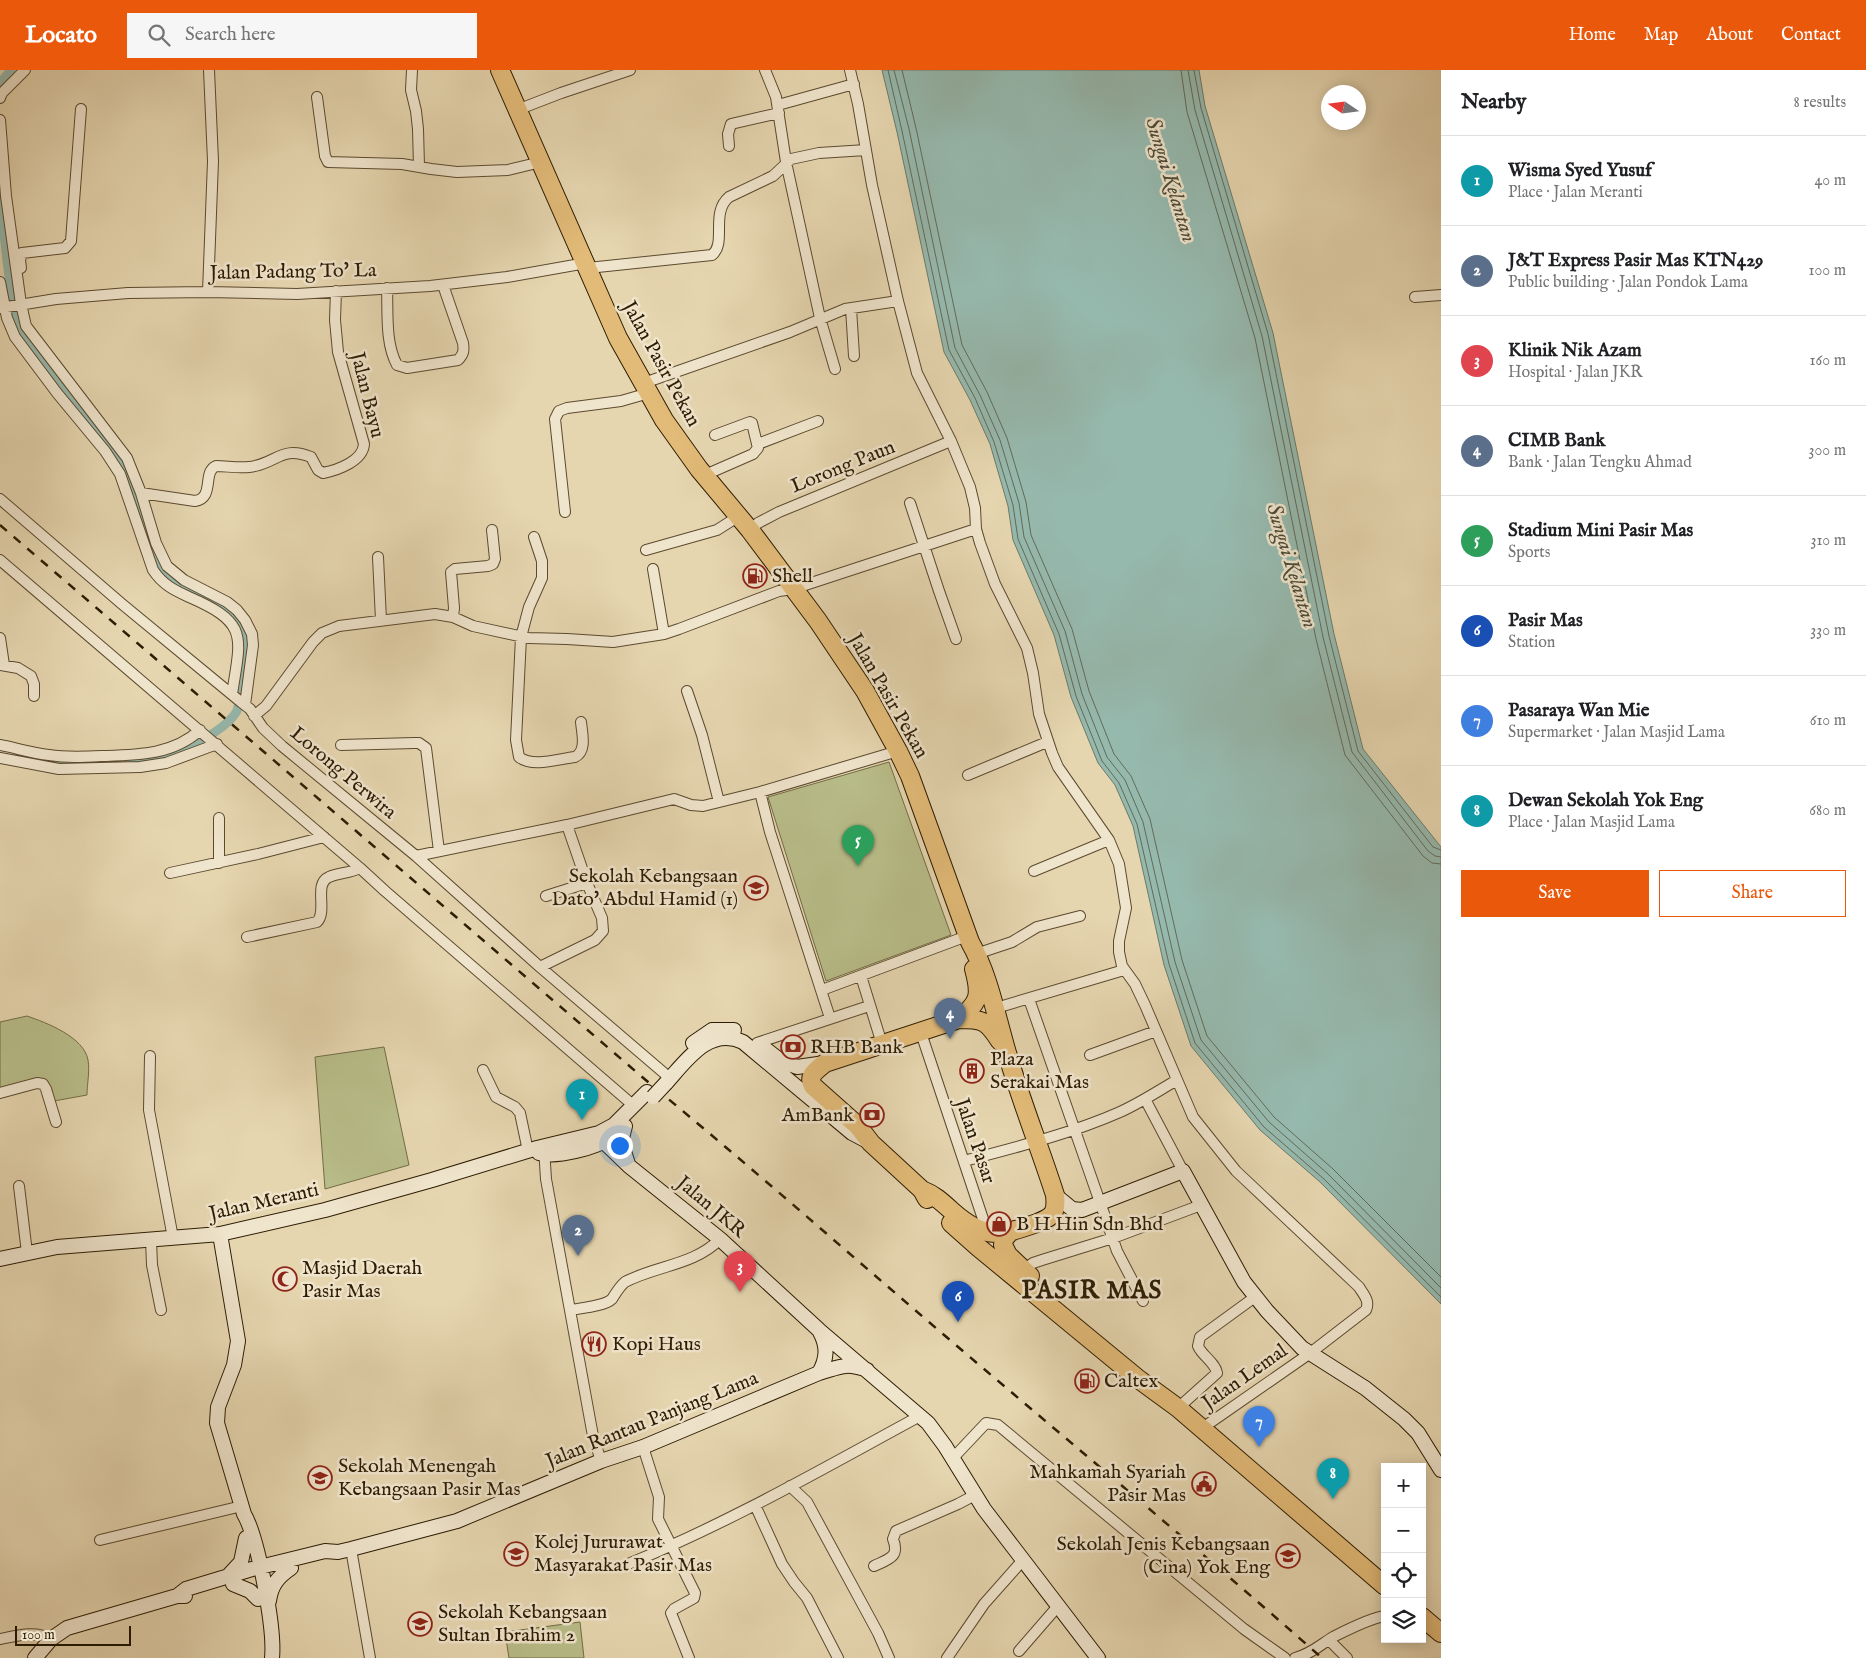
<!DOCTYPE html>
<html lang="en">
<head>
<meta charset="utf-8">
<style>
  :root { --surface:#fff; --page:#f6f6f6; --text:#202124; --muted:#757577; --line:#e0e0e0; --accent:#ea580c }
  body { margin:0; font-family:"IM FELL English",serif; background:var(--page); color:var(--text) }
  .controls { position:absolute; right:15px; bottom:15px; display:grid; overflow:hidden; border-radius:0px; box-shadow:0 2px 12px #0003 }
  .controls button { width:45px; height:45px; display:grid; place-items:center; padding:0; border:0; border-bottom:1px solid var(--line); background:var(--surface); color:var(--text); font:25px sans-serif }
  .compass { position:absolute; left:1321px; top:15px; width:45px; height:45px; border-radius:50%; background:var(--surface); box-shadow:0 2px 12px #0003; rotate:283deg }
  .scale { position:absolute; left:15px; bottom:12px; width:116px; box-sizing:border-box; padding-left:5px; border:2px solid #2d1c02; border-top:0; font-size:14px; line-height:18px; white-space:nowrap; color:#2d1c02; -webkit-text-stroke:4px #efe4cc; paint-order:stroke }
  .you { position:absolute; left:619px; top:1075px; width:18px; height:18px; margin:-12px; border:4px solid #fff; border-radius:50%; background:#1a73e8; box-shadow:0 0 0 8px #1a73e833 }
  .badge { display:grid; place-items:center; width:32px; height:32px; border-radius:50%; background:var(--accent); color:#fff; font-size:16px; font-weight:700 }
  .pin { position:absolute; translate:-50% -41px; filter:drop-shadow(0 1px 2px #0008) }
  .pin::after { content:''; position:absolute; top:26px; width:18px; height:15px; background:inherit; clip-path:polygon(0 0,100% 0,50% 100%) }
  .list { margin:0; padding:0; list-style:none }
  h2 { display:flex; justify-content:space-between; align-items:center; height:65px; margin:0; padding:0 20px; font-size:21px }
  h2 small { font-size:16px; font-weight:400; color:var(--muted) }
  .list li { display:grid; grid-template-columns:32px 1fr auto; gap:15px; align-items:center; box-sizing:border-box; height:90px; padding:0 20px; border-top:1px solid var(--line) }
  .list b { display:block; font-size:19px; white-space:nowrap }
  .list p { margin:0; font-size:16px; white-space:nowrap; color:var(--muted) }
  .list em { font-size:16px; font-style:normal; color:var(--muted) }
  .actions { display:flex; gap:10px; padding:15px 20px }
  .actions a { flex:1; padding:11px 0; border:1px solid var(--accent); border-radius:0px; text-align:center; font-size:18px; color:var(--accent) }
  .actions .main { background:var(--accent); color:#fff }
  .icon { flex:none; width:28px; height:28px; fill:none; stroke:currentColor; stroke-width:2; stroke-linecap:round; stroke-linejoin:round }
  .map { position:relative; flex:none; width:1441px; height:1588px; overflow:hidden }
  header { display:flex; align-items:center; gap:30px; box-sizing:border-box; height:70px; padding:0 25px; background:var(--accent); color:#fff }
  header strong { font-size:24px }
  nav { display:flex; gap:28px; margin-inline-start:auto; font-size:18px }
  .search { width:350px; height:45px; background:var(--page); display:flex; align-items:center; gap:12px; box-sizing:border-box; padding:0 18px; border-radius:0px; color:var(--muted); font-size:19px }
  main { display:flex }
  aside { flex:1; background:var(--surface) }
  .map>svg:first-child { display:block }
  .green { fill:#b8bd89; stroke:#726c46 }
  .water { fill:#96b9ae; stroke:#6c7a69 }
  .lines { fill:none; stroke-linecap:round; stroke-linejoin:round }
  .shore { stroke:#626a58; stroke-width:1 }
  .canal { stroke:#96b9ae; stroke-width:9 }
  .street-casing { stroke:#5b4a2e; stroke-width:12 }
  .secondary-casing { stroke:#2d1c02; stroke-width:16 }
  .highway-casing { stroke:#2d1c02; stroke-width:20 }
  .street { stroke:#efe4cc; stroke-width:10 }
  .secondary { stroke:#efe4cc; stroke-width:14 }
  .highway { stroke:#e3bb78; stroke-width:18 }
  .rail { stroke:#2d1c02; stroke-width:2.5; stroke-dasharray:9 9; stroke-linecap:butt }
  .secondary-bridge-casing { stroke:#2d1c02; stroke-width:16; stroke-linecap:butt }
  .secondary-bridge { stroke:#efe4cc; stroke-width:14 }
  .labels { text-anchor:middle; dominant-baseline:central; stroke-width:5; stroke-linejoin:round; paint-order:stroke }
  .street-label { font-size:20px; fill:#2d1c02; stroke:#efe4cc }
  .poi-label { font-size:20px; fill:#2d1c02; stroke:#efe4cc; text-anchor:start }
  .water-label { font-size:21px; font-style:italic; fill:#4c4b36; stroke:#efe4cc }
  .district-label { font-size:25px; font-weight:bold; letter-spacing:1px; fill:#2d1c02; stroke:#efe4cc }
</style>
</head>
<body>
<header>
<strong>Locato</strong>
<div class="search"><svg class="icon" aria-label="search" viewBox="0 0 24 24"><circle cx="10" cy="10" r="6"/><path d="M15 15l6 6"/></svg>Search here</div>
<nav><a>Home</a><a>Map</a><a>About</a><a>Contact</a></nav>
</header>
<main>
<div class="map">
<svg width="1441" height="1588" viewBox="0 0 1441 1588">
  <rect width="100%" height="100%" fill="#e6d6b0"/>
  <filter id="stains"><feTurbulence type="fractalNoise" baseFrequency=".004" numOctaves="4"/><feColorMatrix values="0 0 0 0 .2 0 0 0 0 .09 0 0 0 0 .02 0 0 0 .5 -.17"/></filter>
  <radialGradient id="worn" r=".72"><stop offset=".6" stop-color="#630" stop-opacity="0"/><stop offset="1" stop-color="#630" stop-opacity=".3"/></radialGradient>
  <path class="green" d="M889 692 951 865 826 911 768 727Z
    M27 946C47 953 84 967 88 990 90 1001 87 1014 87 1025L54 1031 46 1010 0 1020V952Z
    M384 977 409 1095 325 1119 315 987Z
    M580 1552 584 1588H509L505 1562Z"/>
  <path class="water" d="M882 0H1199L1205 36 1273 263 1334 564 1363 679 1441 777V1234L1320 1112 1260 1060 1191 976 1164 895 1133 756 1115 715 1098 693 1071 627 1054 565 1013 470 1008 436 990 374 970 330 944 282 897 62Z"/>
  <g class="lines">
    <path class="shore" d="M888 0 902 61 949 280 975 328 994 372 1013 435 1018 469 1059 564 1076 626 1102 691 1119 713 1137 754 1169 894 1195 973 1264 1057 1324 1109 1441 1227
      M894 0 909 59 955 278 980 325 1000 370 1019 433 1024 467 1065 561 1082 624 1107 687 1125 710 1143 752 1175 892 1201 970 1269 1052 1328 1104 1441 1218
      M902 0 916 58 962 275 987 322 1007 368 1026 432 1031 465 1072 559 1089 621 1114 684 1131 706 1150 749 1182 890 1207 966 1274 1047 1333 1099 1441 1207
      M1181 0 1187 42 1255 268 1316 569 1345 685 1423 786 1432 793 1441 794
      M1188 0 1195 40 1262 266 1323 567 1352 682 1428 781 1435 786 1441 787
      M1194 0 1201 38 1268 264 1329 566 1358 681 1433 777 1441 780"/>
    <path class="canal" d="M0 13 11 0
      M0 130 11 225 20 261 124 396 129 406C136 431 149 489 164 507 174 517 191 522 204 528 247 546 248 564 242 607 241 618 240 630 237 641 232 650 224 656 215 662 171 694 103 698 49 690"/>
    <g class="street-casing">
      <path id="street" d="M412 0 411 20 416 41 418 59 419 96
        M765 0 776 27 786 92 820 248 835 299
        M850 0 858 34 872 115 898 231 917 303 951 371 970 417 975 438 976 459 980 473 995 514 1027 578 1033 603 1039 644 1052 683 1058 697 1109 770 1119 794 1126 838 1119 871V882L1122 896 1135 914 1145 935 1193 1047 1236 1101 1359 1217C1364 1225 1370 1231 1366 1240L1309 1284 1201 1359
        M317 27 325 86 328 92 402 94 431 99 457 102 508 100 541 92
        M0 28 2 23 25 0
        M778 35 854 14
        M517 40 561 23 630 0
        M0 50 6 126 21 234 26 256 127 388 141 423 156 473 167 496 184 510 227 532 237 540 245 550 252 564 253 575 245 635
        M729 76 728 64 731 54 779 43
        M21 198 20 190 22 183 65 178 71 171 81 39
        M588 198 712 185C727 173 710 143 729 127L773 106 791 89 819 83 866 80
        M0 212 7 248 15 267 57 323 105 381 120 404 153 500C163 515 174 520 189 527 249 553 241 566 232 624
        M387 218C388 242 385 273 397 295L407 298 458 290C464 284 464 280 463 273L443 215
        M208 222 213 91 209 0
        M1415 227 1441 225
        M0 238 56 229 128 223 208 222 297 224 430 216 507 207 586 193
        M851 238 854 286
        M644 313 790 262 845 239 898 231
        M758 374 818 351
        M705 405 753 384 758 378 752 353 750 352 715 365
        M141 423 195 431C215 428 202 402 216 396 228 396 243 399 255 396 278 391 283 376 311 387L318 400 323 403C338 400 363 391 364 374L338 282 335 250 336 221
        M0 429 122 534 241 632 250 639 263 658 282 676 416 786 540 897 664 1003
        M910 433 939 521 956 569
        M565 442 555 349 559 341 567 338 621 331 649 323
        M750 460 758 453 779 442 951 371
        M534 467 542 491V508L529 537 521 567 516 670 519 687C533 698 558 689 575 687 587 681 582 663 581 652
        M646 480 717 460 739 446
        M378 487 381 550
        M0 490 360 798 385 821 634 1036
        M653 499 664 564
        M453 547 454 538 451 502 455 499 488 496 493 494 495 489 492 460
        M0 568 4 595
        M0 595 18 598 31 606 34 614V626
        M687 621 702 665 719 732
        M254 646 266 636 313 572 322 563 339 556 435 544 453 547 473 556 528 568 567 569 613 572 664 564 679 559 779 521 793 519 976 459
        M0 675C16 678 32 683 49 685 67 688 84 687 102 686 137 685 173 685 200 660
        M341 675 414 673H419L426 678 439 781
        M0 688 59 699 140 697 166 693 217 674
        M968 705 1047 672
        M760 722 770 762 830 948
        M219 748V793
        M416 786 567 755 674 729 691 735 703 736 760 722 898 681
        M1034 801 1109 770
        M170 803 258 784 324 767
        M546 826 587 813
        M247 867 317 852C328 841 313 814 329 807 339 803 350 803 360 798
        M976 884 1012 872 1037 857 1080 846
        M540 897 595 870 603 861 602 848 587 813 567 755
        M861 906 882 974
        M822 920 967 866
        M1029 929 1117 1181 1143 1231
        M996 938 1124 900
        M921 963 987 1161
        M757 973 869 936
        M1090 985 1156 961
        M150 986 149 1040 173 1168
        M483 1000 496 1027 515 1037 520 1043 528 1081
        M0 1023 37 1013 43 1014 46 1019 56 1052
        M1145 1029 1183 1101
        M544 1078 546 1109 593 1366 601 1391
        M964 1091C1017 1077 1070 1064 1120 1042 1140 1033 1158 1021 1177 1010
        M19 1116 27 1183
        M151 1170 152 1195 161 1240
        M1023 1200 1033 1193 1042 1190 1113 1168 1201 1135
        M571 1240C581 1238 605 1236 612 1229 616 1223 619 1217 625 1212 655 1196 695 1195 720 1169
        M1178 1338 1217 1303C1215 1292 1202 1286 1198 1276L1200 1267 1255 1227
        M643 1377 659 1427 658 1449 695 1523 694 1528 674 1539 671 1543 689 1588
        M953 1388 986 1353 998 1355 1244 1559 1285 1588
        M790 1416 807 1432 878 1563 889 1588
        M755 1435 782 1494 794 1512 807 1528 838 1588
        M100 1470 242 1436
        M351 1479 370 1588
        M628 1494C729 1453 824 1398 920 1346
        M874 1496C889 1489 900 1487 893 1469L896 1461 958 1434 975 1425
        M0 1569C16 1566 35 1560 51 1569
        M1329 1570 1347 1588
        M1019 1581 1058 1536
        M947 1588 984 1534 1023 1490
        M1295 1588C1311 1584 1320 1575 1333 1567 1347 1560 1370 1548 1385 1546"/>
    </g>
    <g class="secondary-casing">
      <path id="secondary" d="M693 973 712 960H734
        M763 977 781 991 797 997 825 993
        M666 1013C686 991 709 956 743 972L852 1063 869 1072
        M625 1056 621 1072 628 1094
        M599 1063 604 1072 629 1096 720 1169 819 1260 928 1353 945 1376 984 1439 1098 1588
        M539 1083C557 1088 595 1078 612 1067
        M1055 1125 1072 1139 1082 1140 1183 1101 1244 1212 1267 1241 1302 1278 1365 1318 1404 1349 1418 1363 1441 1400
        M220 1164 238 1271 234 1295 218 1337 217 1353 244 1444C258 1468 275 1559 272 1588
        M0 1189 57 1177 220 1164 325 1140 432 1110 537 1078 599 1063 614 1055 647 1022
        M819 1303C827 1289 828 1277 820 1262
        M229 1505 241 1492 246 1468
        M233 1514 250 1521 258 1529
        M177 1526 186 1519 252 1499 325 1481 338 1482 351 1479 457 1451 601 1391 643 1377 819 1303C840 1297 845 1292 867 1300
        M269 1531C271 1515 278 1507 291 1498
        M35 1588 51 1569 67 1558 177 1526H185"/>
    </g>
    <g class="highway-casing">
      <path id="highway" d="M500 0 618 268 664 350 699 399 750 460 818 551 865 621 898 681 910 706 970 872C988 904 995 941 1005 976 1019 1026 1039 1075 1055 1125 1057 1143 1053 1147 1037 1153 1000 1166 985 1170 953 1142 943 1133 935 1125 922 1120
        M959 949C980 932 981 925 974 899
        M927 1129 922 1120 871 1073 858 1056 813 1016C807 1005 817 1000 825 993L959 949C984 949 987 951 1000 971
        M951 1153 978 1177 1137 1308 1178 1338 1385 1516
        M1009 1163 1004 1169 1003 1175 1008 1185 1030 1206
        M1422 1547 1441 1563"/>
    </g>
    <use href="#street" class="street"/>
    <use href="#secondary" class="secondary"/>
    <use href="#highway" class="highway"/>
    <path class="rail" d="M0 455 655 1018C757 1102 856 1190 957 1276 1079 1380 1202 1482 1322 1588"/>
    <g class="secondary-bridge-casing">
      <path id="secondary-bridge" d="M653 1027 666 1013"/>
    </g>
    <use href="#secondary-bridge" class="secondary-bridge"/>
  </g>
  <defs>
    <g id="fuel-ring" transform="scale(1.25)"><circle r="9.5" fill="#efe4cc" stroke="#8f2418" stroke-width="1.5"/><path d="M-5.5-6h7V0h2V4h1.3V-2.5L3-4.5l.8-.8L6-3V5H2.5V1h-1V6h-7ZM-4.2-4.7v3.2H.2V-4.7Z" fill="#8f2418"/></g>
    <g id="school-ring" transform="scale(1.25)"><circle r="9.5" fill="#efe4cc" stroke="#8f2418" stroke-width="1.5"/><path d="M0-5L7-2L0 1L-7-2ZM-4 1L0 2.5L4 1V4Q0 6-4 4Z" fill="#8f2418"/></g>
    <g id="bank-ring" transform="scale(1.25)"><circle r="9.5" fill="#efe4cc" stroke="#8f2418" stroke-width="1.5"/><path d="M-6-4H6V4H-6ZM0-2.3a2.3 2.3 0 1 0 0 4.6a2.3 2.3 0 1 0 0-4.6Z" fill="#8f2418"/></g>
    <g id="building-ring" transform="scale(1.25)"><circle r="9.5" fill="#efe4cc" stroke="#8f2418" stroke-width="1.5"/><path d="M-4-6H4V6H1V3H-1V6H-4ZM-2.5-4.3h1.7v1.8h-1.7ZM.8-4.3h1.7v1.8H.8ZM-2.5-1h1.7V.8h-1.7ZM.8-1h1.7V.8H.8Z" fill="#8f2418"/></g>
    <g id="shop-ring" transform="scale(1.25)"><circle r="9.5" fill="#efe4cc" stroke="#8f2418" stroke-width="1.5"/><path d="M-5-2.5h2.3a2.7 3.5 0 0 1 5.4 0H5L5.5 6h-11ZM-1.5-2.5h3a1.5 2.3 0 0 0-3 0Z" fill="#8f2418"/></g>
    <g id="mosque-ring" transform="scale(1.25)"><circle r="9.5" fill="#efe4cc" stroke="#8f2418" stroke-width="1.5"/><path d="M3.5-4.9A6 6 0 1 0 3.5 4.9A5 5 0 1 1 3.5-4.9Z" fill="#8f2418"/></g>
    <g id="restaurant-ring" transform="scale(1.25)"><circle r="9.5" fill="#efe4cc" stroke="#8f2418" stroke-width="1.5"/><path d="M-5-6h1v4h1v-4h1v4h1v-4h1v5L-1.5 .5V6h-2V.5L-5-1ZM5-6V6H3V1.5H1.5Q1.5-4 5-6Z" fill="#8f2418"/></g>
    <g id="civic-ring" transform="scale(1.25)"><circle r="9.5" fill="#efe4cc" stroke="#8f2418" stroke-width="1.5"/><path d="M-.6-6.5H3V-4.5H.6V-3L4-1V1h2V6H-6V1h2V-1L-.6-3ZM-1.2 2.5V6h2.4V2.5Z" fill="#8f2418"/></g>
    <g id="university-ring" transform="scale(1.25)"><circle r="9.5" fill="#efe4cc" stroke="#8f2418" stroke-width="1.5"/><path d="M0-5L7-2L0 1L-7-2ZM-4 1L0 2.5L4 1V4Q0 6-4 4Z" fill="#8f2418"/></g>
  </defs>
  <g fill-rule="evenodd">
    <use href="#fuel-ring" x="755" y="506"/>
    <use href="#school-ring" x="756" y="818"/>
    <use href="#bank-ring" x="793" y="977"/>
    <use href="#building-ring" x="972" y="1001"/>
    <use href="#bank-ring" x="872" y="1045"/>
    <use href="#shop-ring" x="999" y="1154"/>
    <use href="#mosque-ring" x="285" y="1209"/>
    <use href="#restaurant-ring" x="594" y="1274"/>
    <use href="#fuel-ring" x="1087" y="1311"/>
    <use href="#school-ring" x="320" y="1408"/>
    <use href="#civic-ring" x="1204" y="1414"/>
    <use href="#university-ring" x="516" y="1484"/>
    <use href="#school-ring" x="1288" y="1486"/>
    <use href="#school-ring" x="420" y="1554"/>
  </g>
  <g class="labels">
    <g class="street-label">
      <text transform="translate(293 202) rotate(-1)">Jalan Padang To' La</text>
      <text transform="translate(661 294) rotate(61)">Jalan Pasir Pekan</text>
      <text transform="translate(367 325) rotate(76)">Jalan Bayu</text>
      <text transform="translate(843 397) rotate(-22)">Lorong Paun</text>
      <text transform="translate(888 626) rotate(60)">Jalan Pasir Pekan</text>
      <text transform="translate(343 703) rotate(40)">Lorong Perwira</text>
      <text transform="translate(975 1071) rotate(71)">Jalan Pasar</text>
      <text transform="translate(264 1132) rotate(-13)">Jalan Meranti</text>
      <text transform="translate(711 1137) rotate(40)">Jalan JKR</text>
      <text transform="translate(1245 1307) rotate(-35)">Jalan Lemal</text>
      <text transform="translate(652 1350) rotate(-22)">Jalan Rantau Panjang Lama</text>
    </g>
    <g class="poi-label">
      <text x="772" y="506">Shell</text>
      <text x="738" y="806" text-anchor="end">Sekolah Kebangsaan<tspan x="738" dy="23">Dato' Abdul Hamid (1)</tspan></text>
      <text x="810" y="977">RHB Bank</text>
      <text x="990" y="989">Plaza<tspan x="990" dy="23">Serakai Mas</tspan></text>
      <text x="854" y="1045" text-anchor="end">AmBank</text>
      <text x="1016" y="1154">B H Hin Sdn Bhd</text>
      <text x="302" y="1198">Masjid Daerah<tspan x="302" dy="23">Pasir Mas</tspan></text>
      <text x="612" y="1274">Kopi Haus</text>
      <text x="1104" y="1311">Caltex</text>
      <text x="338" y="1396">Sekolah Menengah<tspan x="338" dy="23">Kebangsaan Pasir Mas</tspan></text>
      <text x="1186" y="1402" text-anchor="end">Mahkamah Syariah<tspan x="1186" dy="23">Pasir Mas</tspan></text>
      <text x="534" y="1472">Kolej Jururawat<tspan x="534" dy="23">Masyarakat Pasir Mas</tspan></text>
      <text x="1270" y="1474" text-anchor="end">Sekolah Jenis Kebangsaan<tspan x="1270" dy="23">(Cina) Yok Eng</tspan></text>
      <text x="438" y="1542">Sekolah Kebangsaan<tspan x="438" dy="23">Sultan Ibrahim 2</tspan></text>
    </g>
    <g class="water-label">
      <text transform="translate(1170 110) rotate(73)">Sungai Kelantan</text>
      <text transform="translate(1291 496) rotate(73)">Sungai Kelantan</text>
    </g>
    <g class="district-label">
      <text x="1092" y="1221">PASIR MAS</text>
    </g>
  </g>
  <rect width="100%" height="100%" filter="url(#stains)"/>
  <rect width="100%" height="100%" fill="url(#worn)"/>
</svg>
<div class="controls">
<button>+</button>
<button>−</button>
<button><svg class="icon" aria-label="locate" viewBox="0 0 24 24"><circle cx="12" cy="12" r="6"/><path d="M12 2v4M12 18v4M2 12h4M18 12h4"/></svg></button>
<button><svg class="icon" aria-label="layers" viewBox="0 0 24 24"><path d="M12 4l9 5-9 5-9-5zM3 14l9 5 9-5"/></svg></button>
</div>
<svg class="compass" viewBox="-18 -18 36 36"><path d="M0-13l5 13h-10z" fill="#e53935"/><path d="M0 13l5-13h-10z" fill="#757577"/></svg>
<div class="scale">100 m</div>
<div class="you"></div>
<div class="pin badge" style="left:582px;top:1050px;background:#0f9aa8">1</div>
<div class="pin badge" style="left:578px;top:1186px;background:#5c6f8a">2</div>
<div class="pin badge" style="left:740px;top:1222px;background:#e0444e">3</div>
<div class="pin badge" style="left:950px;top:969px;background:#5c6f8a">4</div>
<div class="pin badge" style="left:858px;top:796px;background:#2e9e5b">5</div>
<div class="pin badge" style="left:958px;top:1252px;background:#1a4fb4">6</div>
<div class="pin badge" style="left:1259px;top:1377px;background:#3f7fe0">7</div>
<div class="pin badge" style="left:1333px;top:1429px;background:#0f9aa8">8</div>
</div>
<aside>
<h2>Nearby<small>8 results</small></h2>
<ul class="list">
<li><span class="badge" style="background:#0f9aa8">1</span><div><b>Wisma Syed Yusuf</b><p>Place · Jalan Meranti</p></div><em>40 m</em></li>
<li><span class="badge" style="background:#5c6f8a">2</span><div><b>J&amp;T Express Pasir Mas KTN429</b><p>Public building · Jalan Pondok Lama</p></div><em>100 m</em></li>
<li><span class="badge" style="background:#e0444e">3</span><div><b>Klinik Nik Azam</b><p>Hospital · Jalan JKR</p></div><em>160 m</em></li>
<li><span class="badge" style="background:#5c6f8a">4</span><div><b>CIMB Bank</b><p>Bank · Jalan Tengku Ahmad</p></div><em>300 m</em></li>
<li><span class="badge" style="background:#2e9e5b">5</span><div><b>Stadium Mini Pasir Mas</b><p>Sports</p></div><em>310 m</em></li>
<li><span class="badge" style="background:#1a4fb4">6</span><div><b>Pasir Mas</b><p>Station</p></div><em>330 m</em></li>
<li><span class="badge" style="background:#3f7fe0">7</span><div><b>Pasaraya Wan Mie</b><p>Supermarket · Jalan Masjid Lama</p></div><em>610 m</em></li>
<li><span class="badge" style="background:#0f9aa8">8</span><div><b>Dewan Sekolah Yok Eng</b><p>Place · Jalan Masjid Lama</p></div><em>680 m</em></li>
</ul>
<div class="actions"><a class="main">Save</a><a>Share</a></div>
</aside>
</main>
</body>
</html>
